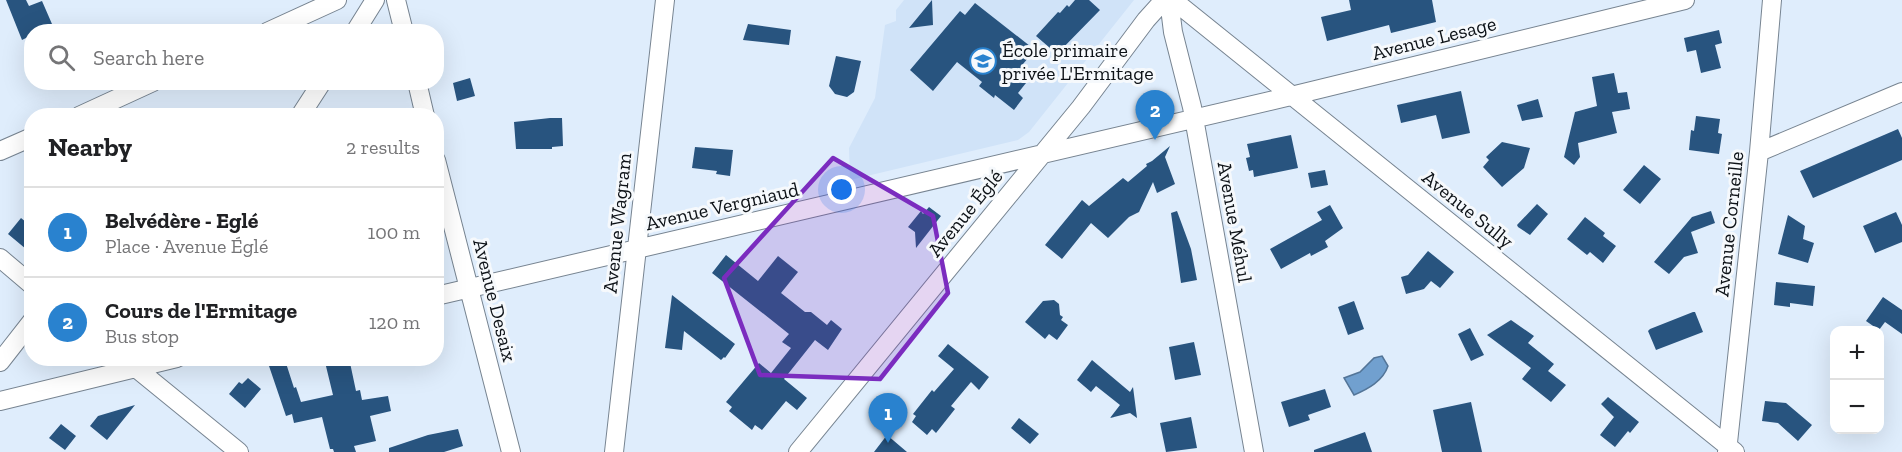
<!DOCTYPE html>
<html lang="en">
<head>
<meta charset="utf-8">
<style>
  :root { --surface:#fff; --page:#f2f2f2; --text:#202124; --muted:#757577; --line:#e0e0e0; --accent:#2982cf }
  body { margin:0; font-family:"Zilla Slab",serif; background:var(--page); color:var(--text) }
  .controls { position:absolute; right:18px; bottom:18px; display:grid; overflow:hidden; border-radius:12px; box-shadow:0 6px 24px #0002 }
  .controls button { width:54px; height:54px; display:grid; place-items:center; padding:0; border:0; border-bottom:2px solid var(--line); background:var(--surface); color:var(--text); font:30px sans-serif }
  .you { position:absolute; left:842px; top:190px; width:21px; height:21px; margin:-15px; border:4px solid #fff; border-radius:50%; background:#1a73e8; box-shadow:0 0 0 9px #1a73e833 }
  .badge { display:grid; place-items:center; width:39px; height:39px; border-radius:50%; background:var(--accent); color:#fff; font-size:20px; font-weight:700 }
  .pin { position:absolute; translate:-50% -50px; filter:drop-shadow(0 2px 3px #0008) }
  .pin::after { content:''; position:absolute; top:32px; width:21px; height:18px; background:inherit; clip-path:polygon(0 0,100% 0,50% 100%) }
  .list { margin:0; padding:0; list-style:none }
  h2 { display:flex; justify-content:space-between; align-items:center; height:78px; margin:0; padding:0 24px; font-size:26px }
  h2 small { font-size:20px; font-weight:400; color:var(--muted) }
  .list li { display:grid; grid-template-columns:39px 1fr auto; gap:18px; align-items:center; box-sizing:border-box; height:90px; padding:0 24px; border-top:2px solid var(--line) }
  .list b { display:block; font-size:22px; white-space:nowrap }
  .list p { margin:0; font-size:20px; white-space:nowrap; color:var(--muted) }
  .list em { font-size:20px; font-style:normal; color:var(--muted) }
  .icon { flex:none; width:33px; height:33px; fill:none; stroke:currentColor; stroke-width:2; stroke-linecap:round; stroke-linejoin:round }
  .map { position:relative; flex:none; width:1902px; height:452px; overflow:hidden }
  .search { position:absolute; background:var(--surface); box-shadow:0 6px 24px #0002; left:24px; top:24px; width:420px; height:66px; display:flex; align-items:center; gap:15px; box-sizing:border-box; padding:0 21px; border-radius:24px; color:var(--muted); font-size:22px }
  .panel { position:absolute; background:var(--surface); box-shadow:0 6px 24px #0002; left:24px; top:108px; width:420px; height:258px; border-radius:24px }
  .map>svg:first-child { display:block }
  .built { fill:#d0e3f8 }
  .water { fill:#71a0cf; stroke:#537598; stroke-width:1.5 }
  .building { fill:#28547f }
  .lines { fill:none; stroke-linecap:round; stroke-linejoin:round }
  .street-casing { stroke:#778491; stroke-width:20 }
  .street { stroke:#fff; stroke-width:18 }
  .marked { fill:#7b2cbf; fill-opacity:0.2; stroke:#7b2cbf; stroke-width:4.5; stroke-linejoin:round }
  .labels { text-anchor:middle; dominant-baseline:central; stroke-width:6; stroke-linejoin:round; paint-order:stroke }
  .street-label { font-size:20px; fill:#0d1217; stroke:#f6f9fc }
  .poi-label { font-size:20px; fill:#0d1217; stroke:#f6f9fc; text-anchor:start }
</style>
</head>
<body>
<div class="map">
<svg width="1902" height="452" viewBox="0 0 1902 452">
  <rect width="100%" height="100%" fill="#dfedfc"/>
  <path class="built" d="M904 0H1134L1029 132 1018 140 850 180 849 148 875 98 885 25 896 21V10Z"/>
  <path class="water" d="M1382 356 1388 366C1383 381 1368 389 1354 395L1344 378 1360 372 1374 358Z"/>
  <path class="building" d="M6 0H26L29 6 42 1 52 24 40 32H32V35L22 40Z
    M932 0 933 25 909 28Z
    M1075 0H1089L1100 10 1057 54 1036 36 1058 12 1060 13 1067 5 1069 7Z
    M1349 0H1432L1436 22 1391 33 1389 25 1327 41 1321 17 1351 10Z
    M975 3 1035 50 1023 64 1034 73 1018 93 1023 98 1014 110 995 95 994 98 979 86 982 82 957 62 933 91 910 70 960 11 965 15Z
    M748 24 791 30 789 45 743 40Z
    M1719 30 1722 43 1715 45 1721 68 1701 73 1696 50 1687 52 1684 38Z
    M836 56 861 61 854 92 847 97 835 94 829 86Z
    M1614 73 1618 93 1627 92 1630 109 1612 112 1617 133 1578 143 1580 157 1574 165 1564 157 1575 112 1597 106 1592 77Z
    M470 78 475 96 457 101 453 83Z
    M1461 91 1470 133 1442 139 1436 115 1401 123 1397 105Z
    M1538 99 1543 117 1522 121 1517 105Z
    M1696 116 1720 119 1718 133 1722 134 1719 154 1689 150 1691 130 1694 131Z
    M550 118H562L563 146 552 147V149H516L514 122Z
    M1898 129 1902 138V160L1813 198 1800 171Z
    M1291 135 1298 168 1254 177 1253 170 1249 171 1246 158 1250 157 1247 144Z
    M1502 142 1530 148 1524 168 1502 187 1483 167 1489 160 1486 157Z
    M1170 146 1165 157 1175 184 1157 193 1153 182 1139 212 1129 217 1108 238 1091 223 1062 259 1045 245 1082 200 1089 206 1123 178 1128 182 1147 166 1146 164 1152 161Z
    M695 147 733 150 730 176 716 174 717 171 692 168Z
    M1644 165 1661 179 1640 204 1623 190Z
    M1325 170 1328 185 1311 188 1308 173Z
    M1537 204 1548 214 1530 235 1518 227 1517 225Z
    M1330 205 1343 228 1325 241 1328 247 1311 256 1310 253 1281 269 1270 249 1322 220 1317 212Z
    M929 207 941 216 916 248 915 232 908 227 921 211 923 214Z
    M1177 211 1191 249 1197 280 1181 283 1171 213Z
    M1711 211 1715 223 1691 232 1698 253 1684 257 1669 274 1654 262 1692 217Z
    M1896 212 1902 225V242L1875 253 1863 226Z
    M1788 215 1805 226 1803 239 1814 243 1808 263 1778 254Z
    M1585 217 1605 233 1603 236 1616 246 1603 263 1590 252 1587 255 1567 239Z
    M21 218 32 227V254L8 234Z
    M1428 251 1454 272 1440 288 1431 281 1424 289 1406 294 1401 277 1408 275Z
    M726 255 758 281 778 256 798 272 781 293 805 312H811L827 325 831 320 842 329 828 350 815 340 784 379 807 398 797 410 786 401 762 430 755 425 752 430 729 411 732 407 726 402 759 363 771 373 791 348 782 342 789 334 712 273Z
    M1776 282 1815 286 1813 306 1790 303V307L1774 305Z
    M672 295 735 344 725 358 724 357 721 360 684 331 682 350 665 348Z
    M1883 297 1902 310V334L1885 322 1879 330 1866 321Z
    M1054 300 1059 304 1060 315 1063 317 1061 320 1068 325 1057 340 1049 334 1045 339 1025 322 1043 301Z
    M1354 301 1364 329 1348 335 1338 307Z
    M1693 312H1695L1703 332 1656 350 1648 331 1650 329Z
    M1511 320 1534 336 1528 343 1554 364 1548 371 1566 385 1551 402 1522 379 1531 368 1487 335Z
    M1470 328 1484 355 1471 361 1458 334Z
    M1194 342 1201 375 1175 380 1169 347Z
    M948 344 989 377 979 390 971 382 951 406 955 409 936 433 932 429 927 435 912 422 916 416 913 414 932 390 934 392 954 369 938 356Z
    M324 358H349L356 391 360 390 362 400 388 396 391 411 370 416 376 441 354 446 356 452H334L333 449H330L322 417 294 423 292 414 286 416 269 366 285 360 294 388 296 387 301 402 333 395Z
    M1092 360 1130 392 1133 387 1137 418 1130 413 1110 418 1120 405 1096 386 1091 392 1077 380Z
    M248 378 261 389 245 408 229 394 239 382 242 384Z
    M1325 389 1331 407 1308 415 1310 420 1289 427 1281 402Z
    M1608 397 1639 422 1630 433 1628 431 1615 447 1600 435 1614 417 1601 404Z
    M1765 401 1786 403 1812 425 1798 441 1778 423 1762 421Z
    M1471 402 1482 452H1442L1433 410Z
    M135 405 107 440 90 426 98 416Z
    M1191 417 1197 448 1166 452 1160 423Z
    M1019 418 1039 434 1030 444 1011 428Z
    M61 424 76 436 65 450 49 438Z
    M458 429 463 446 444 452H389V448L428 435Z
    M1365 432 1372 452H1314V450Z
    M887 435 907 452H874Z"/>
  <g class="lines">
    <g class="street-casing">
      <path id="street" d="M396 0 404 32
        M1169 0 1173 32 1192 107 1254 452
        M1173 0 1735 452
        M267 32 337 0
        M355 32 375 0
        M417 82 425 116
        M79 116 153 82
        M300 116 322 82
        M0 151 32 137
        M1759 152 1902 92
        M436 160 511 452
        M0 258 32 285
        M436 296 1291 96 1685 0
        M0 362 32 321
        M131 364 239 452
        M0 401 177 358
        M614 452 665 0
        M798 452 1081 107 1146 20 1164 0
        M1727 452 1759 152 1772 0"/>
    </g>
    <use href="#street" class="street"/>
  </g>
  <path class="marked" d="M833 158 933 216 948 293 880 379 760 375 724 278Z"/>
  <defs>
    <g id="school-ring" transform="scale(1.35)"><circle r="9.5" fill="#f6f9fc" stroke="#2982cf" stroke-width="1.5"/><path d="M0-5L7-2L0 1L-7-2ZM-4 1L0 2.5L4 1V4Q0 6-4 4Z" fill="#2982cf"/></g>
  </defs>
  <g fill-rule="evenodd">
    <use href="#school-ring" x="983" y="61"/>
  </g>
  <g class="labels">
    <g class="street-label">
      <text transform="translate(1434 38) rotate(-14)">Avenue Lesage</text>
      <text transform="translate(722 206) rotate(-13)">Avenue Vergniaud</text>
      <text transform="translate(1468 209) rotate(39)">Avenue Sully</text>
      <text transform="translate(965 213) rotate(-51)">Avenue Églé</text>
      <text transform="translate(1235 222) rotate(80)">Avenue Méhul</text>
      <text transform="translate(617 223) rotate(-84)">Avenue Wagram</text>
      <text transform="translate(1729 224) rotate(-84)">Avenue Corneille</text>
      <text transform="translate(495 300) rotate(76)">Avenue Desaix</text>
    </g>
    <g class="poi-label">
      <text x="1002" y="50">École primaire<tspan x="1002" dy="23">privée L'Ermitage</tspan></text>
    </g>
  </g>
</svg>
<div class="controls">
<button>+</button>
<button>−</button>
</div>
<div class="you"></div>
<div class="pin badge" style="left:888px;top:443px">1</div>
<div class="pin badge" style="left:1155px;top:140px">2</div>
<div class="search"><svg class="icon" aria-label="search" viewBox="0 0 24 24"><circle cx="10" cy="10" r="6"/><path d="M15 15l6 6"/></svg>Search here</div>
<section class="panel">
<h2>Nearby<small>2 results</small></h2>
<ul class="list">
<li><span class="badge">1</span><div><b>Belvédère - Eglé</b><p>Place · Avenue Églé</p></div><em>100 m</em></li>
<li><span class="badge">2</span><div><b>Cours de l'Ermitage</b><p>Bus stop</p></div><em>120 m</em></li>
</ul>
</section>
</div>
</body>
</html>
